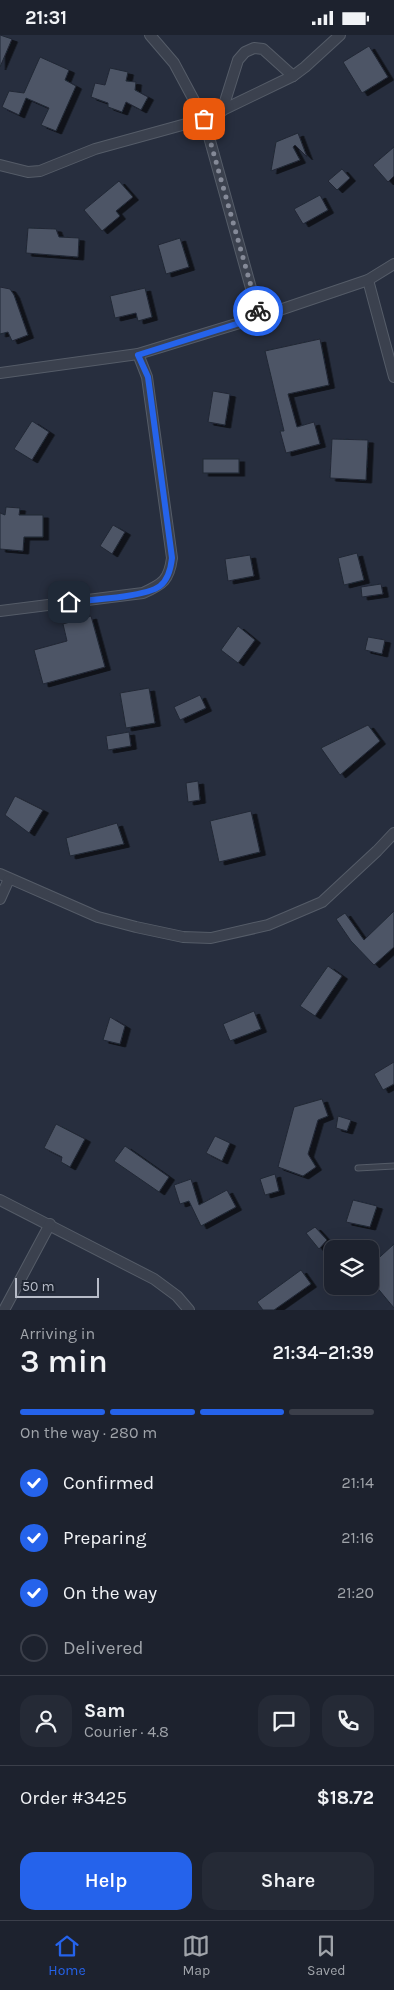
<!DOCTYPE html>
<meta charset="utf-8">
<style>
:root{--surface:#1d222e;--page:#252a36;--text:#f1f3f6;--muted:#a0a4aa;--line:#3b3f4a;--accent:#2563eb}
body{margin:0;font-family:Karla,sans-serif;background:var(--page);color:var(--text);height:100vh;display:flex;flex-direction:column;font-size:19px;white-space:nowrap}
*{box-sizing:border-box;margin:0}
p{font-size:16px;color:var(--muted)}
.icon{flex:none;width:28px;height:28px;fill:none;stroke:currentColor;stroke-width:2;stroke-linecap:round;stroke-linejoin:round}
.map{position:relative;height:1275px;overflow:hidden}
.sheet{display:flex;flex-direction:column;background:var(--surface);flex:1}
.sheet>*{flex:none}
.fabs{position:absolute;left:324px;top:1205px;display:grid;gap:10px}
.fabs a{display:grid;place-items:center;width:55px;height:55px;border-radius:10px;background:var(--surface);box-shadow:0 5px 20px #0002,0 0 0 1px var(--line);font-size:25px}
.scale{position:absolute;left:15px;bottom:12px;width:84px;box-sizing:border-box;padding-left:5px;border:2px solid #b7bcc8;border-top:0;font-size:14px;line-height:18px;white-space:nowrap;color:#b7bcc8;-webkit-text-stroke:4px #1f2633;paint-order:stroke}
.pin{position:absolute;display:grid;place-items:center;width:42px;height:42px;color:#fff;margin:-21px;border-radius:10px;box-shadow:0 2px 8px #0006}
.courier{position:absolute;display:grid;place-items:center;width:50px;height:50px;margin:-25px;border:4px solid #2563eb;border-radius:50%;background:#fff;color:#222;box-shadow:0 1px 6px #0007}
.summary em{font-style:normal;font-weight:600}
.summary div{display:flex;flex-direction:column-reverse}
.summary{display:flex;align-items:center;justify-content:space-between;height:85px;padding:0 20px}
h1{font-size:32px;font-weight:600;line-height:38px}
.bar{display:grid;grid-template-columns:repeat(4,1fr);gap:8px 5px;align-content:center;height:60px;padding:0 20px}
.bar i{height:6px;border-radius:4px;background:var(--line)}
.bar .selected{background:var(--accent)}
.bar p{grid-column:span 4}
.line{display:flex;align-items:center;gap:12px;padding:0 20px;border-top:1px solid var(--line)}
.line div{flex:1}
.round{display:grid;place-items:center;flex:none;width:52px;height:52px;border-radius:15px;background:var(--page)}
ol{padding:0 20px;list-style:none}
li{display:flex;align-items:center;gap:15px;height:55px}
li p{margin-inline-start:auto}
li .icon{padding:5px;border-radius:50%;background:var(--accent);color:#fff;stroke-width:4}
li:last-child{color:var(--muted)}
li i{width:28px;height:28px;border:2px solid var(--line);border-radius:50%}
.button{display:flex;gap:10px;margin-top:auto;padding:10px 20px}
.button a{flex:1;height:58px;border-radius:15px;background:var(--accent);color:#fff;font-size:20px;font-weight:600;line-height:58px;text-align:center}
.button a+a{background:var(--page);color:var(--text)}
.status{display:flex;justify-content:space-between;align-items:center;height:35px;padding:0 25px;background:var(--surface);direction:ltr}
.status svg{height:14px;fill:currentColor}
.tab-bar{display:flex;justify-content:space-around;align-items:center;height:70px;border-top:1px solid var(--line);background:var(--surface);font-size:14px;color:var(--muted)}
.tab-bar a{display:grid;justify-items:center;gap:2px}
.tab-bar .selected{color:var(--accent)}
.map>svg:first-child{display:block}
.building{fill:#4d5566;stroke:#212835;filter:url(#shadow)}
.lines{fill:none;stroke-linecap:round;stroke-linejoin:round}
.service-casing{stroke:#555c68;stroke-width:7}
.minor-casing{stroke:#555c68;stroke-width:12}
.service{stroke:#3b414e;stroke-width:5}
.minor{stroke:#3b414e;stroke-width:10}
.done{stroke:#858a98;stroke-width:5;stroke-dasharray:0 9}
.route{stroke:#2563eb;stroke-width:6}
</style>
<div class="status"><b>21:31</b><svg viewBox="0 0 49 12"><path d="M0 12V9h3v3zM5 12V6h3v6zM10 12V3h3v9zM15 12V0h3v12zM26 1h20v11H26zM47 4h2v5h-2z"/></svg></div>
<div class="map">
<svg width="394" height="1275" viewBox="0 0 394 1275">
<defs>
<filter id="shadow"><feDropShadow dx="5.5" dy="3" stdDeviation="0" flood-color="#0009"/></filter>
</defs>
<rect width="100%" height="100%" fill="#272e3e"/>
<g class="building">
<polygon points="0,0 12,4 0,32"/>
<polygon points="369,11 388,42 362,58 343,27"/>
<polygon points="40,22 69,35 65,45 76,51 56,96 41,90 49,73 26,63 19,80 2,72 9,56 24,58"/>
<polygon points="110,33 128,37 126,46 136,47 135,55 148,62 141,75 126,67 122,77 108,72 108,68 91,62 95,48 105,50"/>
<polygon points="298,98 307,122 295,110 293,112 300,125 271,136 276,107"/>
<polygon points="394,112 394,141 388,147 373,130"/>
<polygon points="342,134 350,143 337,155 328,146"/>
<polygon points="119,146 133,162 116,176 120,181 102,196 84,175"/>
<polygon points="320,160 328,175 303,189 294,174"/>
<polygon points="28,193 56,194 59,202 79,203 78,222 26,218"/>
<polygon points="180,203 189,232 166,239 158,210"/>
<polygon points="0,252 10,254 14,260 28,300 12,306 8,297 0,299"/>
<polygon points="145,253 152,282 138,286 136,278 115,283 110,261"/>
<polygon points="320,304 329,350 288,359 297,392 314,387 320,409 286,418 280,396 284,396 265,316"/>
<polygon points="213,356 230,359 225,390 208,387"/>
<polygon points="32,386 49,397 32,425 14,414"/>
<polygon points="332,404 368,405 366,445 330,443"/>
<rect x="203" y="424" width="36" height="14"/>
<polygon points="6,472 20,473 19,480 43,480 43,502 24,502 23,516 0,514 0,478 5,480"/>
<polygon points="113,490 125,497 112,519 100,511"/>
<polygon points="357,518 364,545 344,550 338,523"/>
<polygon points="250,520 254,541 228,546 225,524"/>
<polygon points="381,549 383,559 362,562 361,552"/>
<polygon points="91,581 105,632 43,649 34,615 67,606 63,589"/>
<polygon points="238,591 255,605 238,628 221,615"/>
<polygon points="368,602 385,605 382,619 365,615"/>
<polygon points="149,653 155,688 126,693 120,658"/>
<polygon points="200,660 206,673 180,685 174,672"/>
<polygon points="368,690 380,706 340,740 321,713"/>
<polygon points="129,697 131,711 108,715 106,701"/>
<polygon points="198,746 200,765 188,767 186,748"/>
<polygon points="15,761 43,775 29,798 5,780"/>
<polygon points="251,776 260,817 219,827 210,786"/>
<polygon points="117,788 124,809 70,821 66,803"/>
<polygon points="394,876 394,912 374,930 351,906 336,884 345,878 364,905"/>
<polygon points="328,931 342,941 315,981 300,971"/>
<polygon points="254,976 261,994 230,1006 223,989"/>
<polygon points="110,982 125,991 120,1009 103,1005"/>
<polygon points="394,1027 394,1049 383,1055 374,1039"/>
<polygon points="322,1064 328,1081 318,1085 308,1119 316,1132 303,1141 278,1132 294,1072"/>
<polygon points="338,1081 351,1085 347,1096 336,1093"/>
<polygon points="56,1089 85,1104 70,1132 61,1127 62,1122 44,1113"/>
<polygon points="215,1101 230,1108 222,1126 206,1118"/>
<polygon points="125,1111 169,1142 159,1157 114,1126"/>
<polygon points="275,1139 279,1156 265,1160 260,1144"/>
<polygon points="191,1144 199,1170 227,1155 236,1172 201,1191 189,1166 180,1169 174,1150"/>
<polygon points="353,1165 377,1171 370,1192 346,1187"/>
<polygon points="315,1192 327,1205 319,1214 306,1198"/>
<polygon points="394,1209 394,1273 370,1244 370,1231"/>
<polygon points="301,1235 311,1249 274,1275 263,1275 257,1267"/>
</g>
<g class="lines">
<defs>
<polyline id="service" points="358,1133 394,1131"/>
<g id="minor">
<polyline points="150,0 174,28 204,84 259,282"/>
<polyline points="222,76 238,25 245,17 254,13 263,14 293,41"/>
<polyline points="0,130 28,137 40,136 95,114 204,84 293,41 305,32 340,0"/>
<polyline points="368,245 394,342"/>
<polyline points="0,338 138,319 259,282 368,245 394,229"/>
<path d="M 0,576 L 143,558 C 163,549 169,545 172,523 L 147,342 L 138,319"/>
<polyline points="0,839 98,882 136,892 183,902 211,903 268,890 322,867 377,816 394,798"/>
<polyline points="0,864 9,844"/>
<polyline points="0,1165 154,1244 177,1261 189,1275"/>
<polyline points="4,1275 50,1189"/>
</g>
</defs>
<use href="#service" class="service-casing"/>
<use href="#minor" class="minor-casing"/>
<use href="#service" class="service"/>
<use href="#minor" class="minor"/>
</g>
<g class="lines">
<polyline class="done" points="204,84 258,276"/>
<path class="route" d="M 69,567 C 89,565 146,562 160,551 C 169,544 171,532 172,523 L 148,342 L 138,320 L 259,282 L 258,276"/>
</g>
</svg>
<div class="fabs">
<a><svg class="icon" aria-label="layers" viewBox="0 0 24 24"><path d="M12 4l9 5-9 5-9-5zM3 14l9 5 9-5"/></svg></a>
</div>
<div class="scale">50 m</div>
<div class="pin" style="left:204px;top:84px;background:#ea580c"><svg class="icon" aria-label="bag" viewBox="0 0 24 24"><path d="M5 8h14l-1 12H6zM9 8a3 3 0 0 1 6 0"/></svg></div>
<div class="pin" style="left:69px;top:567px;background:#1f2937"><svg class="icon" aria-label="home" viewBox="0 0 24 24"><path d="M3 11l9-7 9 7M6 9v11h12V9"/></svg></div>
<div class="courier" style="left:258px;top:276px"><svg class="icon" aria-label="bike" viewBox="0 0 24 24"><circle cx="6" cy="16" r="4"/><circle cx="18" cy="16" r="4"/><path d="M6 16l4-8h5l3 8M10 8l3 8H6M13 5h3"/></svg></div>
</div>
<section class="sheet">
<div class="summary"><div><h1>3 min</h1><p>Arriving in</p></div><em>21:34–21:39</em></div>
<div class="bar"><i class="selected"></i><i class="selected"></i><i class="selected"></i><i></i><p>On the way · 280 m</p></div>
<ol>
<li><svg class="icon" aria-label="check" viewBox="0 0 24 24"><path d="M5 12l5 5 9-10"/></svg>Confirmed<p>21:14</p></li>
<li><svg class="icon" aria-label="check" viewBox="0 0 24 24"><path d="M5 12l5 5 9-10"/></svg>Preparing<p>21:16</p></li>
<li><svg class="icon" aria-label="check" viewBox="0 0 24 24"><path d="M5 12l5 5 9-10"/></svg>On the way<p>21:20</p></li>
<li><i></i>Delivered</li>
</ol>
<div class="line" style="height:90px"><a class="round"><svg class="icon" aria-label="person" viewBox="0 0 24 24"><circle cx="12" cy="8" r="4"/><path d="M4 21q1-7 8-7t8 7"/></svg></a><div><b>Sam</b><p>Courier · 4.8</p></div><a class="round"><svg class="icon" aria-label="chat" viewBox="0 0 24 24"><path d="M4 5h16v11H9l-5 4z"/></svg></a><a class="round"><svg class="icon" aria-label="phone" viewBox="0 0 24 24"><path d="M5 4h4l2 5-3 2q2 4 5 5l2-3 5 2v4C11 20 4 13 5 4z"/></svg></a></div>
<div class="line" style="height:65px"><div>Order #3425</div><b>$18.72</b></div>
<div class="button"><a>Help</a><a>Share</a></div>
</section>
<nav class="tab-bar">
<a class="selected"><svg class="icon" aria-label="home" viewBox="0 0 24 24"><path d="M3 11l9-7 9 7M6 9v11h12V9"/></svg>Home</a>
<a><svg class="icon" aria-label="map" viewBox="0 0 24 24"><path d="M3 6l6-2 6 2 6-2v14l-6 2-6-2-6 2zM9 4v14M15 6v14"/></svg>Map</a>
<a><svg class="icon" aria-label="saved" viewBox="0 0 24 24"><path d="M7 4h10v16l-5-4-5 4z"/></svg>Saved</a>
</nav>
